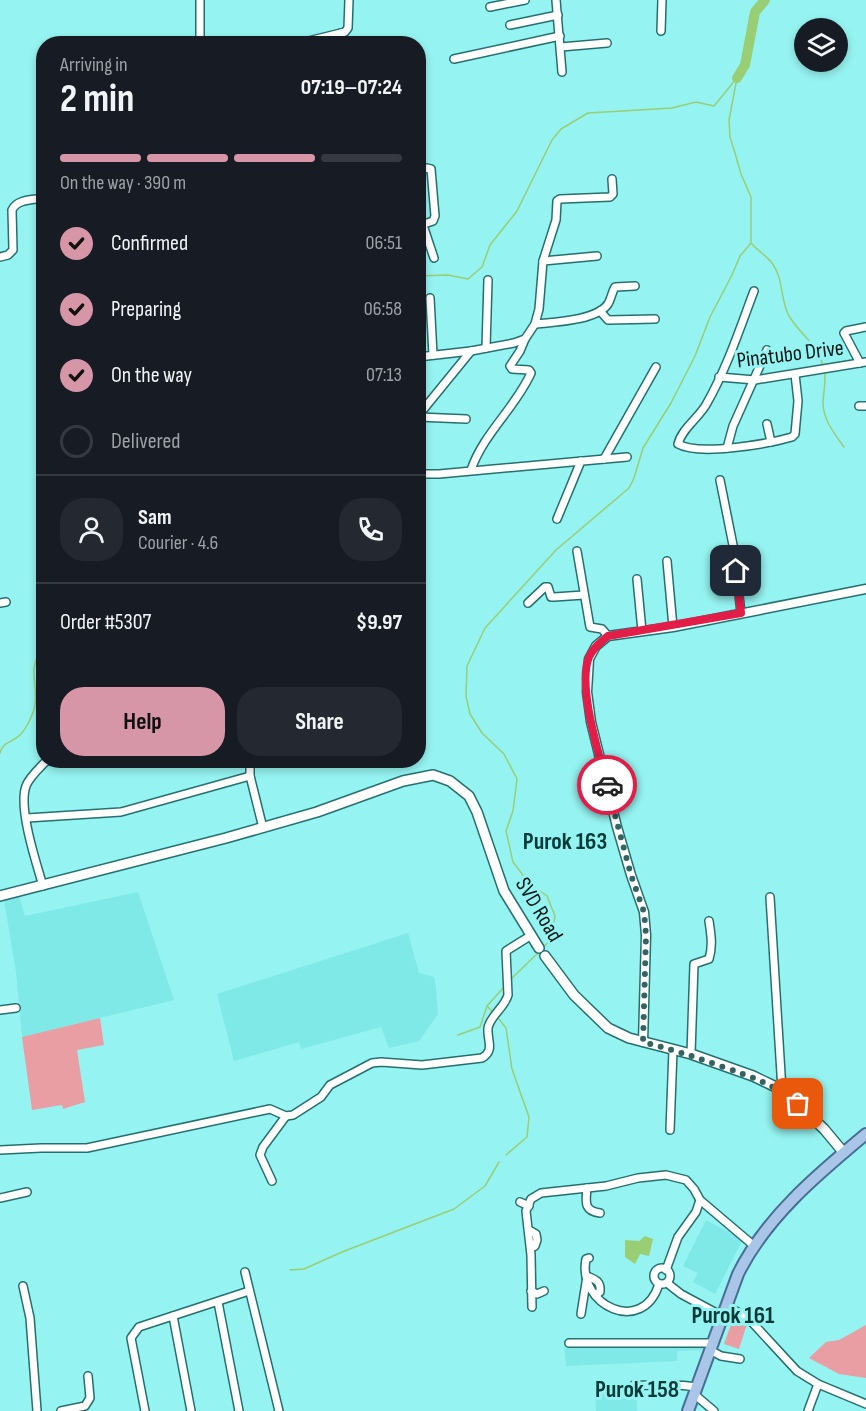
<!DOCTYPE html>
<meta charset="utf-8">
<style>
:root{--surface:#171b24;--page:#242831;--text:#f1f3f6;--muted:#9ea1a6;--line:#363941;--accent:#d696a7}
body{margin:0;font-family:"Sofia Sans Condensed",sans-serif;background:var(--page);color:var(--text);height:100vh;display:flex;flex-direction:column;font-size:22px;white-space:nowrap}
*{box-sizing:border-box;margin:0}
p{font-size:20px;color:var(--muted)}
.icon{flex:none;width:33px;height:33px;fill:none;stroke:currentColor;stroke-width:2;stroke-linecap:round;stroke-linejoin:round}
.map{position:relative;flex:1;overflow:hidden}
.side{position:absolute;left:36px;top:36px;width:390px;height:732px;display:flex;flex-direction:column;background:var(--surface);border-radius:24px;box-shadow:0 3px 9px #0003}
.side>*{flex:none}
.controls{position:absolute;left:794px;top:18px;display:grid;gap:12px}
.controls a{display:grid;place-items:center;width:54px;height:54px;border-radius:50%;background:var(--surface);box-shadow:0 3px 9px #0003;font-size:30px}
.pin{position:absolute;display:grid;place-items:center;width:51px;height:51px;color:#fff;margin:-26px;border-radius:12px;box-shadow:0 3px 9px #0006}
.courier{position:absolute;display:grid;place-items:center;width:60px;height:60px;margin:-30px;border:4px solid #e11d48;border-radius:50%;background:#fff;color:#222;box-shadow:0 2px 8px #0007}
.overview em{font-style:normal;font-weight:700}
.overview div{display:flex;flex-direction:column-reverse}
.overview{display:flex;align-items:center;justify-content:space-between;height:102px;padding:0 24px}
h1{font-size:39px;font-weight:700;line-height:45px}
.bar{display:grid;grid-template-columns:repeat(4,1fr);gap:9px 6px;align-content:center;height:72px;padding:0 24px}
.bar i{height:8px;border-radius:4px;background:var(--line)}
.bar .active{background:var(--accent)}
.bar p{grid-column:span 4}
.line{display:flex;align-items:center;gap:15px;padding:0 24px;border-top:2px solid var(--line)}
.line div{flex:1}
.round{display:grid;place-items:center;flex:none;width:63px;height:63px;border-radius:24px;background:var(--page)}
ol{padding:0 24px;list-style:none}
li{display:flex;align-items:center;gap:18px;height:66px}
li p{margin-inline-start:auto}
li .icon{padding:6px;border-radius:50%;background:var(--accent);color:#111;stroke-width:4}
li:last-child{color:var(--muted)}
li i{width:33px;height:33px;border:3px solid var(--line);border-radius:50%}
.primary-button{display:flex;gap:12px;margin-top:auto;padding:12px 24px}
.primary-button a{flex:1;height:69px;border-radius:24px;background:var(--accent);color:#111;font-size:24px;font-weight:700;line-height:69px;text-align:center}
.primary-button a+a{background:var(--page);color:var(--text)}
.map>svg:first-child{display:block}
.built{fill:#7ee9e6}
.green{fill:#e99ea4}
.water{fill:#99ce74}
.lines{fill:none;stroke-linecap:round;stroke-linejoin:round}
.stream{stroke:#99ce74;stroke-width:1.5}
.river{stroke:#99ce74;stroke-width:10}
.minor-casing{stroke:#25706f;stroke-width:10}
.tertiary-casing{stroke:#25706f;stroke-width:11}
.secondary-casing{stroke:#25706f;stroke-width:12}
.primary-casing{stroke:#486e93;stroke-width:14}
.minor{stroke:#fff;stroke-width:7}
.tertiary{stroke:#fff;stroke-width:8}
.secondary{stroke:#fff;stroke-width:9}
.primary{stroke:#a9c5e7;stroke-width:10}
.done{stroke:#346362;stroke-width:6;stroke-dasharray:0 10.8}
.route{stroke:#e11d48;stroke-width:8}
.labels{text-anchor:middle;stroke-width:6;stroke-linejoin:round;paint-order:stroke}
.street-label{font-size:22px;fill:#001515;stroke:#95f4f1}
.neighbourhood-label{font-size:24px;font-weight:bold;fill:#003a39;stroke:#95f4f1}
</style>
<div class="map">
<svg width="866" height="1411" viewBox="0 0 866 1411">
<rect width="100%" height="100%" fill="#95f4f1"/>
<g class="built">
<polygon points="138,892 174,1000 22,1037 16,972 4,900 19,896 25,916"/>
<polygon points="408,933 419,973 434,977 436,989 438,1014 419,1041 389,1048 381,1027 301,1049 299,1042 234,1061 217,994"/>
<polygon points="706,1220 743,1239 715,1294 693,1282 698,1273 683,1266"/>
<polygon points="710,1340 706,1350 677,1351 677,1361 566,1366 564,1344"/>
<polygon points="636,1386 637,1411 596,1411 595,1387"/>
</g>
<g class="green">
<polygon points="100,1018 104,1045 77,1050 85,1102 63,1109 62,1105 32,1110 22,1037"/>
<polygon points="733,1319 747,1324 739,1349 724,1344"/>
<polygon points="866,1325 866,1378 839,1374 809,1358 826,1342 839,1340"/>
</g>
<polygon class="water" points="645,1236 653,1239 649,1256 640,1254 635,1264 625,1257 625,1240 639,1241"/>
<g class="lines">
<g class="stream">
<path d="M 752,244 C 758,251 767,256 772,263 C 784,279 780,300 789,316 C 800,334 818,345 823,366"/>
<polyline points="418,276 448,275 468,279 482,267 490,245 517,211 552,140 561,129 588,113 672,108 696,102 714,106 736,79"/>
<path d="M 824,370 C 827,382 823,391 823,404 C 824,421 834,433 844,447"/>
<path d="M 0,753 C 3,741 12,743 20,735 C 26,729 31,718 34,710 C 41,686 24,670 44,647"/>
<polyline points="543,947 551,940 555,916 547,896 529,883 513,862 506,831 513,811 517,779 504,754 482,733 470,714 466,696 467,666 485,628 556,550 629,488 634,478 643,448 671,403 695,356 710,317 732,275 740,256 751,243 751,197 741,174 735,153 730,137 729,120 737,78"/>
<polyline points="511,979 538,953"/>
<polyline points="487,1006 493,1012"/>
<polyline points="499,1019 506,1028 512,1069 529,1117 527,1137 506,1155"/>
<polyline points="458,1035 480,1027 487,1006 504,987"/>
<polyline points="290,1270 304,1269 342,1252 454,1209 485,1186 499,1162"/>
</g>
<polyline class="river" points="737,78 745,65 755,12 765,0"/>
<defs>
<g id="minor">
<polyline points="200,0 200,44"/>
<polyline points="556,0 562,72"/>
<polyline points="490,7 525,0"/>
<polyline points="510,25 558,15"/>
<polyline points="661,31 662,0"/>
<polyline points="341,33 342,44"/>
<polyline points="296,44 345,32 348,28 349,0"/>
<polyline points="561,47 607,43"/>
<polyline points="454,59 560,36"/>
<polyline points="418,172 427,168 431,169 435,216 433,221 418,226"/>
<polyline points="423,225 434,258"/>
<path d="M 0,257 L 8,255 L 13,250 L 12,210 C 17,199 32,200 44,198"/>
<polyline points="543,261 597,256"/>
<path d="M 754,291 C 740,328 727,368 707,403 C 700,417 682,428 678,444 C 699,456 768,444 792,437 L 795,434 L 798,401 L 795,374"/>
<polyline points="430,298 433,355"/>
<polyline points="600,311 608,320 655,319"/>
<path d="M 535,324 C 553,322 596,321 608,304 C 611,299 612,292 615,287 L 635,286"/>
<polyline points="486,348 488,280"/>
<polyline points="418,357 471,351 514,343 525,339 535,324 539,309 543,261 556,220 557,201 560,199 610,197 613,194 612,179"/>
<polyline points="860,363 844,333 846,331 866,327"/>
<polyline points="719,377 755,380 866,362"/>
<polyline points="859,406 866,406"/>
<polyline points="418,416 471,351"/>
<polyline points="418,417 466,419"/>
<polyline points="767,424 771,442"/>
<polyline points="727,448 733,426 767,350"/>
<polyline points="604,459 656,367"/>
<path d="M 471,470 C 483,434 516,407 531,373 L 529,370 L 512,369 L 510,366 L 520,351 L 525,339"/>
<polyline points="418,474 439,474 627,457"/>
<polyline points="720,480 734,550 741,613"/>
<polyline points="557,519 581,461"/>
<polyline points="577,551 590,627 602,629 608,636"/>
<polyline points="667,561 673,627"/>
<polyline points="637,579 642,631"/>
<polyline points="0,603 6,602"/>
<polyline points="528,603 545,587 548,587 551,597 554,597 584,595"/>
<polyline points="250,760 250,776 263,828"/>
<polyline points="46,761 97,762 110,760"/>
<polyline points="27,818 121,812 250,776"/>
<path d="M 43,886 C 36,862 18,808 26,786 C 30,776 40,768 47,760"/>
<polyline points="770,897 782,1090"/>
<polyline points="0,1010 16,1008"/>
<path d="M 691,1054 L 694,964 L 709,959 C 713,946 711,934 709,921"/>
<polyline points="670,1130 673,1050"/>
<path d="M 0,1150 L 41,1148 L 87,1148 L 270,1109 L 286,1116 L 293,1115 L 321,1097 L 330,1085 L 372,1063 L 381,1062 L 422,1065 L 482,1058 C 495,1050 487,1041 488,1028 C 490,1016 505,1007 508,995 L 506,951 L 530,936"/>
<polyline points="272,1181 260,1155 263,1147 286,1116"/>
<path d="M 587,1188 C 586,1201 583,1211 600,1213"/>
<polyline points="0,1198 27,1192"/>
<polyline points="520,1202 529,1206"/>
<polyline points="529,1230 536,1234 537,1240 535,1246 531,1248"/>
<path d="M 589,1258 L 586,1259 C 577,1306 643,1336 659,1284"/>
<circle cx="662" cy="1276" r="8"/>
<polyline points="666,1270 678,1237 696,1212 700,1200"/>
<polyline points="245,1272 279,1411"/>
<polyline points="667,1283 681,1294 722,1316"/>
<polyline points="23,1286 30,1318 37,1411"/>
<polyline points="531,1291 537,1294 544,1291"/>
<polyline points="218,1302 239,1411"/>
<polyline points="726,1305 749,1319 797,1371 818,1384 866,1404"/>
<polyline points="532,1307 531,1255 526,1211 531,1199 541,1193 606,1186 638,1178 666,1175 686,1180 694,1189 700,1200 753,1245"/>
<path d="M 581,1314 L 587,1276 C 596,1280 601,1281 600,1292 L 595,1295"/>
<polyline points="173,1316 191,1411"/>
<polyline points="569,1343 711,1343 713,1341"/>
<polyline points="710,1350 721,1356 740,1359"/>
<path d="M 634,1385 C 655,1386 676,1383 696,1387"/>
<polyline points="694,1394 714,1411"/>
<polyline points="61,1411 85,1406 90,1398 88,1376"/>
<polyline points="145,1411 131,1338 139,1327 249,1291"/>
<polyline points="808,1411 818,1384"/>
</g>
<polyline id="tertiary" points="643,1042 646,935 644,912 631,875 617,827 591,722 587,692 589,659 596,646 608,636 673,627 866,589"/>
<g id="secondary">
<polyline points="0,896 226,838 317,812 403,781 433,775 450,781 469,796 477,812 504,891 539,948"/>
<polyline points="545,956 574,995 608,1028 629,1038 691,1054 753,1076 782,1090 824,1129 844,1153"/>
</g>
<path id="primary" d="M 688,1411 L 738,1274 C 766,1217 818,1174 866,1134"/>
</defs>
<use href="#minor" class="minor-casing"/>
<use href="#tertiary" class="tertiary-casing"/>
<use href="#secondary" class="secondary-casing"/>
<use href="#primary" class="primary-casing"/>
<use href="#minor" class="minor"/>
<use href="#tertiary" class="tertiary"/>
<use href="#secondary" class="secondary"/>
<use href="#primary" class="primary"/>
</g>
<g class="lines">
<path class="done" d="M 607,785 L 631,875 L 644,912 L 646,935 L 643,1042 C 670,1049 696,1057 723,1067 C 752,1077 774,1084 798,1104"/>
<path class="route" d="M 607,785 C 599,754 577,686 589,657 C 593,648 600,643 608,636 L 741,613 L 736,571"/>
</g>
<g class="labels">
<g class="street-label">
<text transform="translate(790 353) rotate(-7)" y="8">Pinatubo Drive</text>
<text transform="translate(540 909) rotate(59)" y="8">SVD Road</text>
</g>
<g class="neighbourhood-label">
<text x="565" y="849">Purok 163</text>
<text x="733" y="1323">Purok 161</text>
<text x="637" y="1397">Purok 158</text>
</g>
</g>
</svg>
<div class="controls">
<a><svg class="icon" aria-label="layers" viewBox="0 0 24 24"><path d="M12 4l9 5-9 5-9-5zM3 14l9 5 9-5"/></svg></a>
</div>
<div class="pin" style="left:798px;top:1104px;background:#ea580c"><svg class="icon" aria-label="bag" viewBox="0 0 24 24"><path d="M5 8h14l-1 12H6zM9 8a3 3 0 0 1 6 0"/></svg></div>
<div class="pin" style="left:736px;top:571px;background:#1f2937"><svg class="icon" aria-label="home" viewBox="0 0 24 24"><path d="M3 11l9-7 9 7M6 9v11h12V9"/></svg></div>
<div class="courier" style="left:607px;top:785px"><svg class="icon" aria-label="car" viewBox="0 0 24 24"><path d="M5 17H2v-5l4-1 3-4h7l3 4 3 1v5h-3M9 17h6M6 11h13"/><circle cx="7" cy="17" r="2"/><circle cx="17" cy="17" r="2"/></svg></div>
<section class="side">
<div class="overview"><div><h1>2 min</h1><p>Arriving in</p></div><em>07:19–07:24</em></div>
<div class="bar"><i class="active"></i><i class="active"></i><i class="active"></i><i></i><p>On the way · 390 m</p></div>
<ol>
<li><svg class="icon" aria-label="check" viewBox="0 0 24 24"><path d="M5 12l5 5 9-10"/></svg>Confirmed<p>06:51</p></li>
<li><svg class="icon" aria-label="check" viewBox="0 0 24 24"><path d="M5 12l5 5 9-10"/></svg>Preparing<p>06:58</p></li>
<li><svg class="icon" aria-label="check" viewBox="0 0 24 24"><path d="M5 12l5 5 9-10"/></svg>On the way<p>07:13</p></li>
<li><i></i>Delivered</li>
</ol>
<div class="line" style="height:108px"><a class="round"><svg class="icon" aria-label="person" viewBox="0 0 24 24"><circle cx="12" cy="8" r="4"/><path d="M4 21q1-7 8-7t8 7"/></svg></a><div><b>Sam</b><p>Courier · 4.6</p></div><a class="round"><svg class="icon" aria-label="phone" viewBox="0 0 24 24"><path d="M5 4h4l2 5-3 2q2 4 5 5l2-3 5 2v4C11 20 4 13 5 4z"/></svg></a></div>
<div class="line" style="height:78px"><div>Order #5307</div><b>$9.97</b></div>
<div class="primary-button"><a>Help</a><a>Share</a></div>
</section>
</div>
